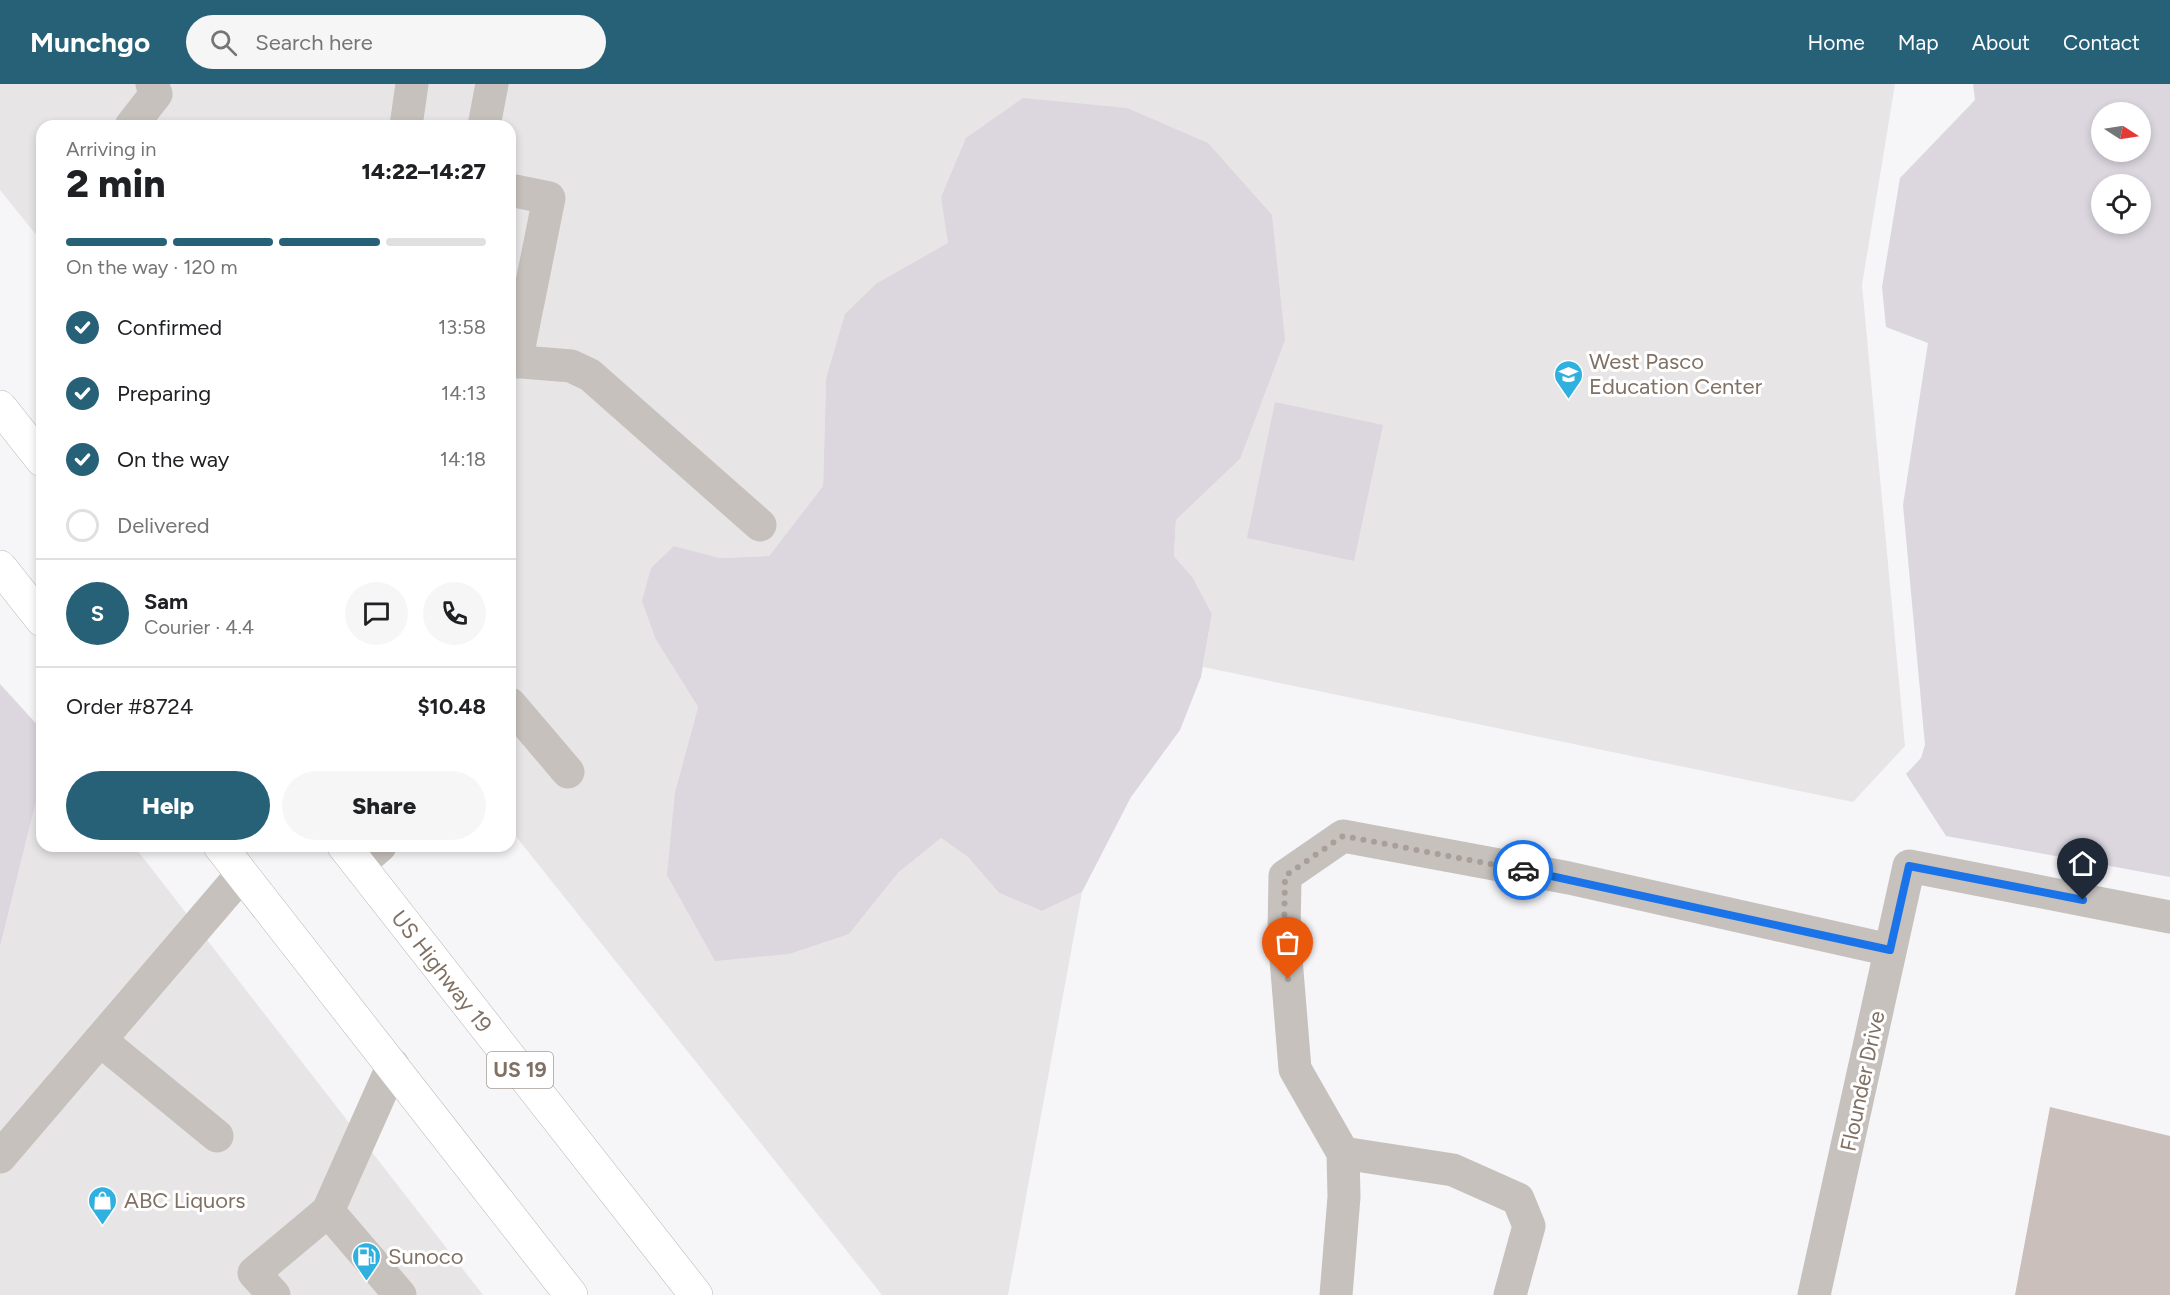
<!DOCTYPE html>
<meta charset="utf-8">
<style>
:root{--surface:#fff;--page:#f6f6f6;--text:#202124;--muted:#757577;--line:#e0e0e0;--accent:#276178}
body{margin:0;font-family:Figtree,sans-serif;background:var(--page);color:var(--text);height:100vh;display:flex;flex-direction:column;font-size:22px;white-space:nowrap}
*{box-sizing:border-box;margin:0}
p{font-size:20px;color:var(--muted)}
.icon{flex:none;width:33px;height:33px;fill:none;stroke:currentColor;stroke-width:2;stroke-linecap:round;stroke-linejoin:round}
.map{position:relative;flex:1;overflow:hidden}
.panel{position:absolute;left:36px;top:36px;width:480px;height:732px;display:flex;flex-direction:column;background:var(--surface);border-radius:18px;box-shadow:0 3px 9px #0003}
.panel>*{flex:none}
.needle{width:39px;rotate:102deg}
.tools{position:absolute;left:2091px;top:18px;display:grid;gap:12px}
.tools a{display:grid;place-items:center;width:60px;height:60px;border-radius:50%;background:var(--surface);box-shadow:0 3px 9px #0003;font-size:30px}
.pin{position:absolute;display:grid;place-items:center;width:51px;height:51px;color:#fff;margin:-62px -26px;border-radius:50% 50% 50% 0;rotate:-45deg;box-shadow:0 0 6px #0007}
.pin .icon{rotate:45deg}
.courier{position:absolute;display:grid;place-items:center;width:60px;height:60px;margin:-30px;border:4px solid #1a73e8;border-radius:50%;background:#fff;color:#222;box-shadow:0 2px 8px #0007}
.head em{font-style:normal;font-weight:800}
.head div{display:flex;flex-direction:column-reverse}
.head{display:flex;align-items:center;justify-content:space-between;height:102px;padding:0 30px}
h1{font-size:39px;font-weight:800;line-height:45px}
.bar{display:grid;grid-template-columns:repeat(4,1fr);gap:9px 6px;align-content:center;height:72px;padding:0 30px}
.bar i{height:8px;border-radius:4px;background:var(--line)}
.bar .on{background:var(--accent)}
.bar p{grid-column:span 4}
.line{display:flex;align-items:center;gap:15px;padding:0 30px;border-top:2px solid var(--line)}
.line div{flex:1}
.round{display:grid;place-items:center;flex:none;width:63px;height:63px;border-radius:32px;background:var(--page)}
ol{padding:0 30px;list-style:none}
li{display:flex;align-items:center;gap:18px;height:66px}
li p{margin-inline-start:auto}
li .icon{padding:6px;border-radius:50%;background:var(--accent);color:#fff;stroke-width:4}
li:last-child{color:var(--muted)}
li i{width:33px;height:33px;border:3px solid var(--line);border-radius:50%}
.cta{display:flex;gap:12px;margin-top:auto;padding:12px 30px}
.cta a{flex:1;height:69px;border-radius:36px;background:var(--accent);color:#fff;font-size:24px;font-weight:800;line-height:69px;text-align:center}
.cta a+a{background:var(--page);color:var(--text)}
header{display:flex;align-items:center;gap:36px;box-sizing:border-box;height:84px;padding:0 30px;background:var(--accent);color:#fff}
header strong{font-size:28px}
nav{display:flex;gap:33px;margin-inline-start:auto;font-size:21px}
.search{width:420px;height:54px;background:var(--page);display:flex;align-items:center;gap:15px;box-sizing:border-box;padding:0 21px;border-radius:33px;color:var(--muted);font-size:22px}
.map>svg:first-child{display:block}
.built{fill:#e7e5e6}
.green{fill:#dcd7df;fill-rule:evenodd}
.water{fill:#cabfba}
.lines{fill:none;stroke-linecap:round;stroke-linejoin:round}
.highway-casing{stroke:#b9b5b1;stroke-width:34}
.minor{stroke:#c6c1bd;stroke-width:33}
.highway{stroke:#fff;stroke-width:33}
.done{stroke:#a99f98;stroke-width:6;stroke-dasharray:0 10.8}
.route{stroke:#1a73e8;stroke-width:8}
.labels{text-anchor:middle;stroke-width:6;stroke-linejoin:round;paint-order:stroke}
.shield{fill:#fff;stroke:#a69c92;stroke-width:1.5}
.shield-label{font-size:21px;font-weight:bold;fill:#807164}
.poi-label{font-size:22px;fill:#807164;stroke:#fff;text-anchor:start}
.street-label{font-size:22px;fill:#807164;stroke:#fff}
</style>
<header>
<strong>Munchgo</strong>
<div class="search"><svg class="icon" aria-label="search" viewBox="0 0 24 24"><circle cx="10" cy="10" r="6"/><path d="M15 15l6 6"/></svg>Search here</div>
<nav><a>Home</a><a>Map</a><a>About</a><a>Contact</a></nav>
</header>
<div class="map">
<svg width="2170" height="1211" viewBox="0 0 2170 1211">
<rect width="100%" height="100%" fill="#f6f5f8"/>
<g class="built">
<polygon points="0,0 1895,0 1862,201 1905,662 1853,718 1203,583 1212,530 1193,494 1174,472 1176,436 1240,375 954,84 941,113 949,159 877,199 826,295 823,402 769,472 720,474 674,462 656,556 698,623 675,708 849,850 898,789 941,754 968,773 999,809 1042,827 1082,808 1008,1211 882,1211 510,745 510,42 42,42 42,158 0,106"/>
<polygon points="42,693 42,762 134,762 483,1211 0,1211 0,863"/>
</g>
<g class="green">
<path d="M 1973,0 L 2170,0 L 2170,793 L 1946,752 L 1906,690 L 1921,674 L 1925,661 L 1903,421 L 1928,259 L 1886,243 L 1882,203 L 1900,94 L 1975,16 ZM 2102,28 L 2140,28 L 2140,68 L 2102,68 ZM 2102,100 L 2140,100 L 2140,140 L 2102,140 Z"/>
<polygon points="1023,14 1127,24 1208,59 1272,131 1285,256 1240,375 1176,436 1174,472 1193,494 1212,530 1201,593 1180,646 1131,713 1082,808 1042,827 999,809 968,773 941,754 898,789 849,850 789,870 715,877 667,791 675,708 698,623 656,556 642,517 651,484 674,462 720,474 769,472 823,402 826,295 845,230 877,199 948,159 941,113 966,54"/>
<polygon points="1275,318 1383,341 1354,477 1247,454"/>
<polygon points="0,600 42,646 42,693 0,863"/>
</g>
<polygon class="water" points="2050,1023 2170,1052 2170,1211 2015,1211"/>
<g class="lines">
<defs>
<g id="highway">
<polyline points="0,323 42,376"/>
<polyline points="0,483 42,536"/>
<polyline points="220,762 571,1211"/>
<polyline points="344,762 696,1211"/>
</g>
</defs>
<use href="#highway" class="highway-casing"/>
<g class="minor">
<polyline points="131,42 156,10 152,0"/>
<polyline points="406,42 412,0"/>
<polyline points="484,42 492,0"/>
<polyline points="510,106 549,114 516,278"/>
<polyline points="510,277 571,282 590,291 760,441"/>
<polyline points="510,620 568,688"/>
<polyline points="359,780 380,762"/>
<polyline points="100,956 217,1052"/>
<polyline points="393,981 328,1127 400,1211"/>
<polyline points="1343,1069 1453,1086 1518,1115 1529,1142 1510,1211"/>
<polyline points="0,1073 242,790"/>
<polyline points="274,1211 254,1189 328,1127"/>
<polyline points="1336,1211 1344,1113 1343,1069 1295,985 1284,850 1285,792 1343,752 1569,794 1890,866"/>
<polyline points="1814,1211 1909,782 2170,833"/>
</g>
<use href="#highway" class="highway"/>
</g>
<g class="lines">
<polyline class="done" points="1288,895 1284,850 1285,792 1343,752 1523,786"/>
<polyline class="route" points="1523,786 1890,866 1909,782 2083,816"/>
</g>
<defs>
<symbol id="school-pin" viewBox="-11 -11 22 30"><path d="M0 17L-7.5 6A9.5 9.5 0 1 1 7.5 6Z" fill="#2fb0de" stroke="#fff"/><path d="M0-5L7-2L0 1L-7-2ZM-4 1L0 2.5L4 1V4Q0 6-4 4Z" fill="#fff"/></symbol>
<symbol id="shop-pin" viewBox="-11 -11 22 30"><path d="M0 17L-7.5 6A9.5 9.5 0 1 1 7.5 6Z" fill="#2fb0de" stroke="#fff"/><path d="M-5-2.5h2.3a2.7 3.5 0 0 1 5.4 0H5L5.5 6h-11ZM-1.5-2.5h3a1.5 2.3 0 0 0-3 0Z" fill="#fff"/></symbol>
<symbol id="fuel-pin" viewBox="-11 -11 22 30"><path d="M0 17L-7.5 6A9.5 9.5 0 1 1 7.5 6Z" fill="#2fb0de" stroke="#fff"/><path d="M-5.5-6h7V0h2V4h1.3V-2.5L3-4.5l.8-.8L6-3V5H2.5V1h-1V6h-7ZM-4.2-4.7v3.2H.2V-4.7Z" fill="#fff"/></symbol>
</defs>
<g fill-rule="evenodd">
<use href="#school-pin" x="1552" y="274" width="33" height="45"/>
<use href="#shop-pin" x="86" y="1100" width="33" height="45"/>
<use href="#fuel-pin" x="350" y="1156" width="33" height="45"/>
</g>
<g class="labels">
<rect class="shield" x="487" y="968" width="66" height="36" rx="4.5"/>
<g class="shield-label">
<text x="520" y="993">US 19</text>
</g>
<g class="poi-label">
<text x="1589" y="285">West Pasco<tspan x="1589" dy="25">Education Center</tspan></text>
<text x="124" y="1124">ABC Liquors</text>
<text x="388" y="1180">Sunoco</text>
</g>
<g class="street-label">
<text transform="translate(442 887) rotate(52)" y="8">US Highway 19</text>
<text transform="translate(1862 997) rotate(-78)" y="8">Flounder Drive</text>
</g>
</g>
</svg>
<div class="tools">
<a><svg class="needle" viewBox="-14 -14 28 28"><path d="M0-13l5 13h-10z" fill="#e53935"/><path d="M0 13l5-13h-10z" fill="#757577"/></svg></a>
<a><svg class="icon" aria-label="locate" viewBox="0 0 24 24"><circle cx="12" cy="12" r="6"/><path d="M12 2v4M12 18v4M2 12h4M18 12h4"/></svg></a>
</div>
<div class="pin" style="left:1288px;top:895px;background:#ea580c"><svg class="icon" aria-label="bag" viewBox="0 0 24 24"><path d="M5 8h14l-1 12H6zM9 8a3 3 0 0 1 6 0"/></svg></div>
<div class="pin" style="left:2083px;top:816px;background:#1f2937"><svg class="icon" aria-label="home" viewBox="0 0 24 24"><path d="M3 11l9-7 9 7M6 9v11h12V9"/></svg></div>
<div class="courier" style="left:1523px;top:786px"><svg class="icon" aria-label="car" viewBox="0 0 24 24"><path d="M5 17H2v-5l4-1 3-4h7l3 4 3 1v5h-3M9 17h6M6 11h13"/><circle cx="7" cy="17" r="2"/><circle cx="17" cy="17" r="2"/></svg></div>
<section class="panel">
<div class="head"><div><h1>2 min</h1><p>Arriving in</p></div><em>14:22–14:27</em></div>
<div class="bar"><i class="on"></i><i class="on"></i><i class="on"></i><i></i><p>On the way · 120 m</p></div>
<ol>
<li><svg class="icon" aria-label="check" viewBox="0 0 24 24"><path d="M5 12l5 5 9-10"/></svg>Confirmed<p>13:58</p></li>
<li><svg class="icon" aria-label="check" viewBox="0 0 24 24"><path d="M5 12l5 5 9-10"/></svg>Preparing<p>14:13</p></li>
<li><svg class="icon" aria-label="check" viewBox="0 0 24 24"><path d="M5 12l5 5 9-10"/></svg>On the way<p>14:18</p></li>
<li><i></i>Delivered</li>
</ol>
<div class="line" style="height:108px"><b class="round" style="background:var(--accent);color:#fff">S</b><div><b>Sam</b><p>Courier · 4.4</p></div><a class="round"><svg class="icon" aria-label="chat" viewBox="0 0 24 24"><path d="M4 5h16v11H9l-5 4z"/></svg></a><a class="round"><svg class="icon" aria-label="phone" viewBox="0 0 24 24"><path d="M5 4h4l2 5-3 2q2 4 5 5l2-3 5 2v4C11 20 4 13 5 4z"/></svg></a></div>
<div class="line" style="height:78px"><div>Order #8724</div><b>$10.48</b></div>
<div class="cta"><a>Help</a><a>Share</a></div>
</section>
</div>
